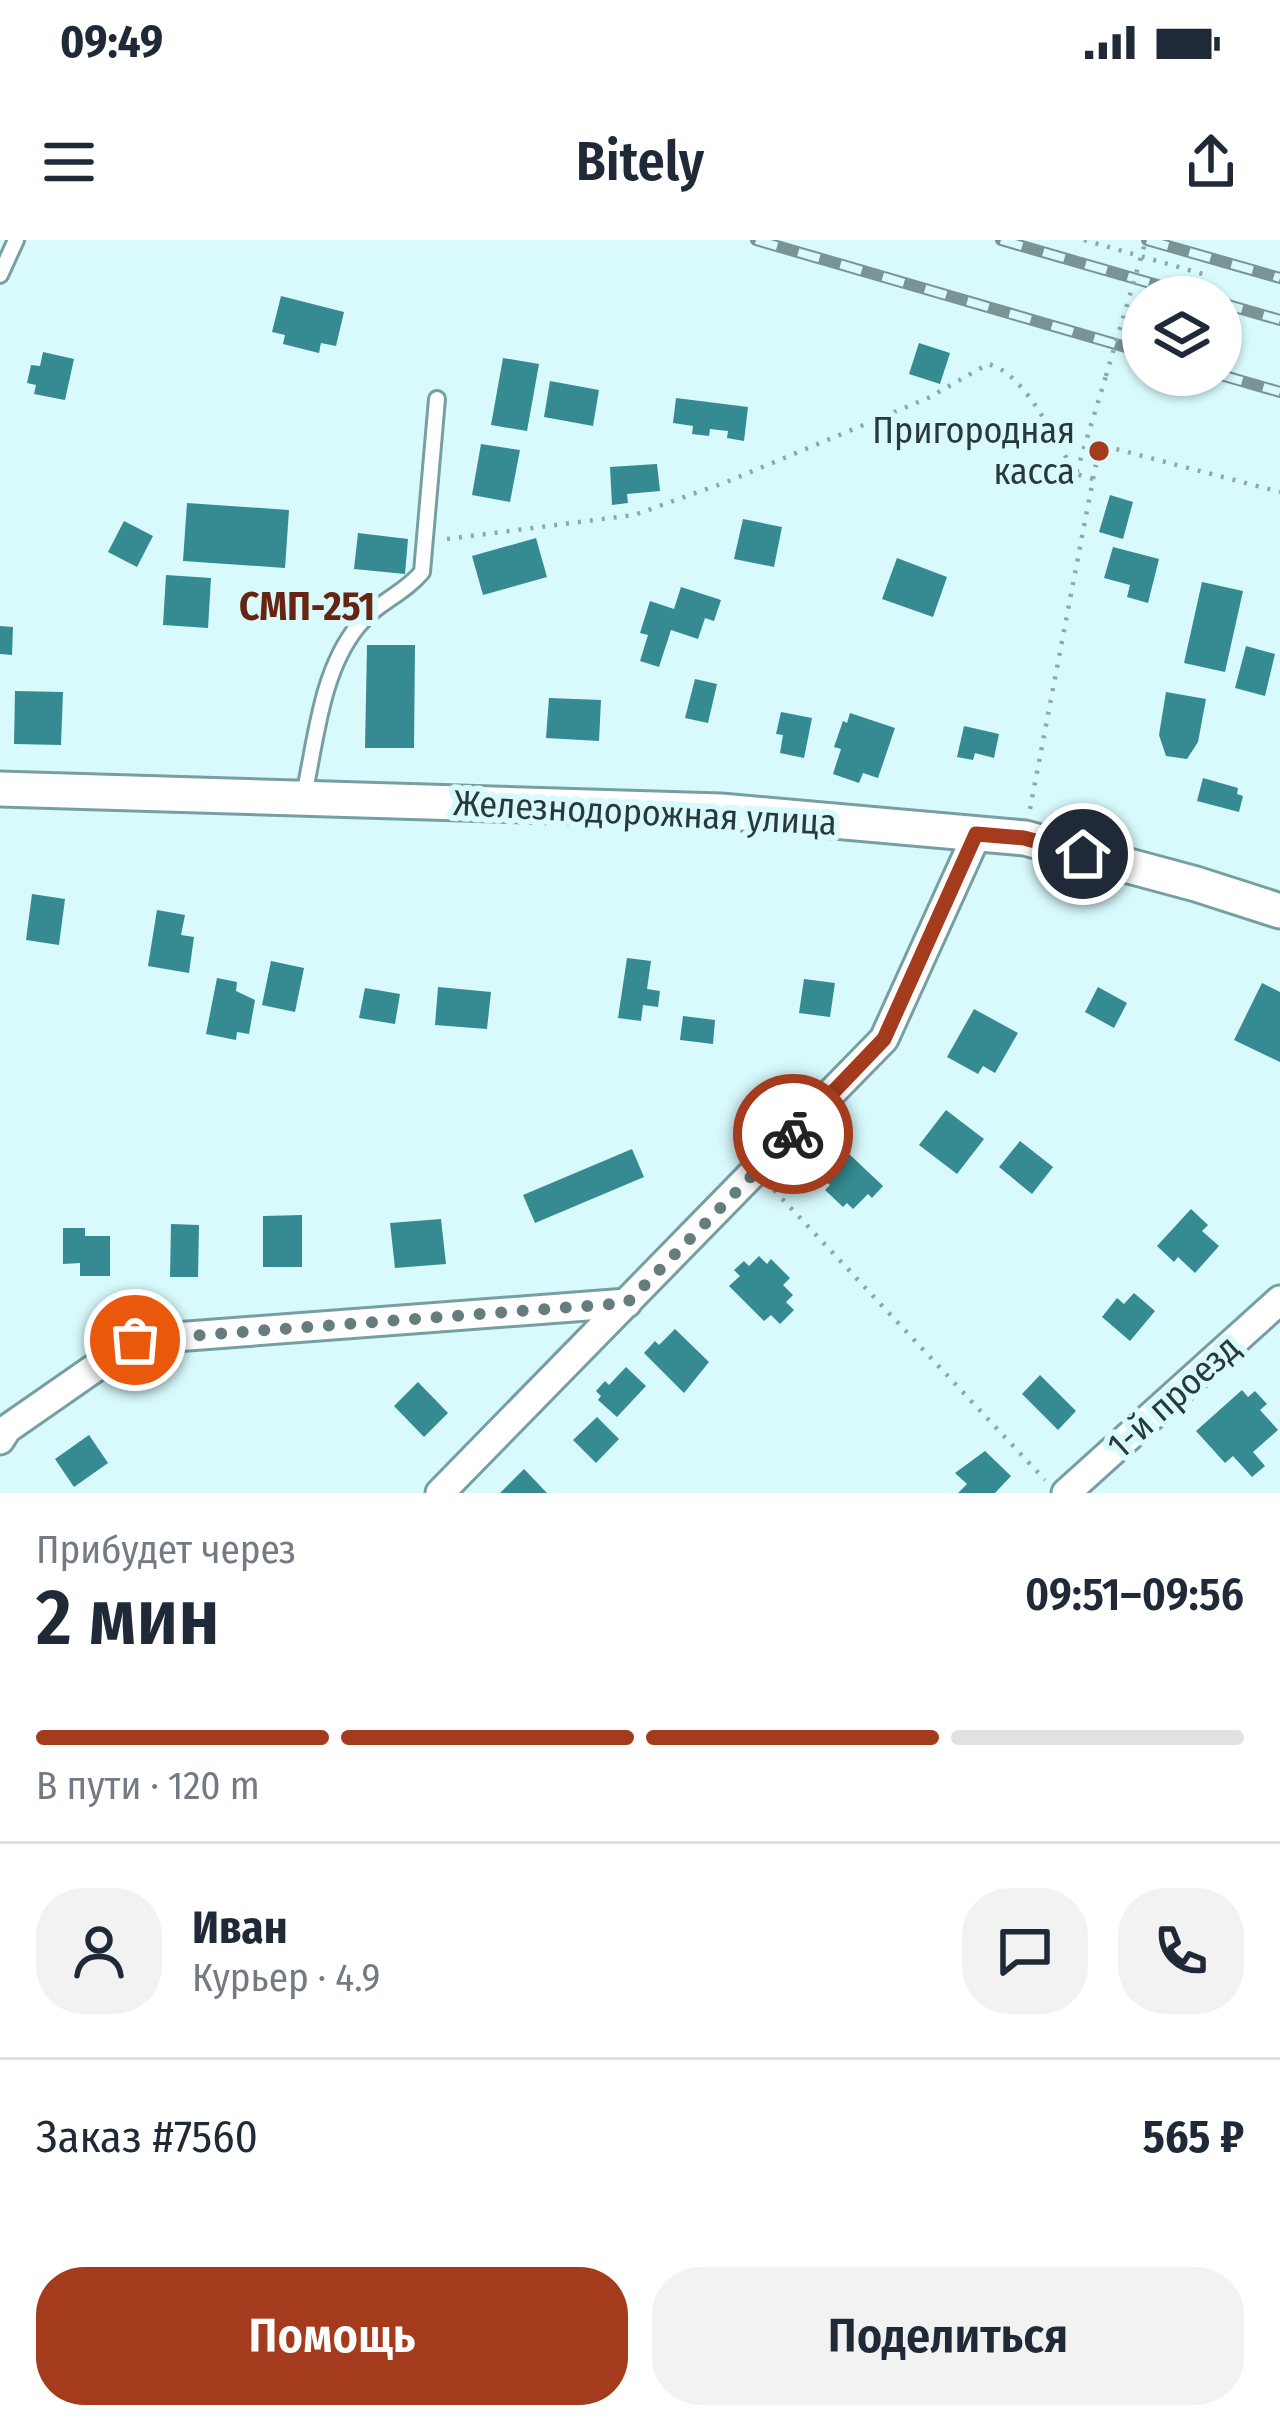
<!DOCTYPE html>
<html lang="ru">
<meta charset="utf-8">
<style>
:root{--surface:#fff;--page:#f2f2f3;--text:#1f2937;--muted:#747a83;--line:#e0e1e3;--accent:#a33b1c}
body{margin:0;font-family:"Fira Sans Condensed",sans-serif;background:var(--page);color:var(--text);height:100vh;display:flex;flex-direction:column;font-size:45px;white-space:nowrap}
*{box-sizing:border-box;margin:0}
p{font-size:39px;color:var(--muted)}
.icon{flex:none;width:66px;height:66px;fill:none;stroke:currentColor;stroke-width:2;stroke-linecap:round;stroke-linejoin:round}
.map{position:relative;height:1253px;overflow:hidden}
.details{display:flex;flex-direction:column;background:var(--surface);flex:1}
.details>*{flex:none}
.controls{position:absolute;left:1122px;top:36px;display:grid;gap:24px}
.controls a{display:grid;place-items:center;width:120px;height:120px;border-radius:50%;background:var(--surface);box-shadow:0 3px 9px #0004;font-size:60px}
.pin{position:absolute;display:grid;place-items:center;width:102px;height:102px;color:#fff;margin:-51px;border:6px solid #fff;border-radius:50%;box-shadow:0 3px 12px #0007}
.courier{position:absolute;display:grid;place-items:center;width:120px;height:120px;margin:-60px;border:9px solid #a33b1c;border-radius:50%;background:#fff;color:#222;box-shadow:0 3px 15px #0007}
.headline em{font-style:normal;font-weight:600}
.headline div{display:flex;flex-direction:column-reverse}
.headline{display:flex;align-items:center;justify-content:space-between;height:204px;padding:0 36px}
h1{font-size:78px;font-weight:600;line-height:90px}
.bar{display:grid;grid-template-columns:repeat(4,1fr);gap:18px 12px;align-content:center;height:144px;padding:0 36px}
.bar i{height:15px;border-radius:9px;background:var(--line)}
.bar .current{background:var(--accent)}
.bar p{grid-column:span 4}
.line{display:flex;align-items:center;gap:30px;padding:0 36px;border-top:3px solid var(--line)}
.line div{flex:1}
.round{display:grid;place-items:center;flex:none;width:126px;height:126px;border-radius:48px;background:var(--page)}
.cta{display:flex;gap:24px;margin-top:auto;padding:24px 36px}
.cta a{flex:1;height:138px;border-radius:48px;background:var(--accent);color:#fff;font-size:48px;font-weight:600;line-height:138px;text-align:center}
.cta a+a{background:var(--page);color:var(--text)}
.status{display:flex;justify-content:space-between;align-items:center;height:84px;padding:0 60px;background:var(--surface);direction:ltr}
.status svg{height:33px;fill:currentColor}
header{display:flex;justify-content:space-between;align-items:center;height:156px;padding:0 36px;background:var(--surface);font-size:54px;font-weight:600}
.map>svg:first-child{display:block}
.building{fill:#368a91}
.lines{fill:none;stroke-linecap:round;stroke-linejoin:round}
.service-casing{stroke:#769fa2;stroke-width:20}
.minor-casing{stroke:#769fa2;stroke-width:33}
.tertiary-casing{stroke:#769fa2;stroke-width:39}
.path{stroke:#8da7aa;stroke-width:4.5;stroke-dasharray:3 9;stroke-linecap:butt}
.service{stroke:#fff;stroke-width:14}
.minor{stroke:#fff;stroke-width:27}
.tertiary{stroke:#fff;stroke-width:33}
.rail-casing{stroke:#7a9395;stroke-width:12}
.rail{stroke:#d8fafd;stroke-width:8;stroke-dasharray:22;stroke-linecap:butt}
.path-bridge{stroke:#8da7aa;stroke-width:4.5;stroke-dasharray:3 9;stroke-linecap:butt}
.done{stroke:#667d7e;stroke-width:12;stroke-dasharray:0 21.6}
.route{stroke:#a33b1c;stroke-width:15}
.poi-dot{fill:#a33b1c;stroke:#d8fafd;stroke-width:4.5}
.labels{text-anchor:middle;stroke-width:12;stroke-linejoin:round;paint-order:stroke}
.poi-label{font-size:36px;fill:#28393a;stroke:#d8fafd;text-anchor:end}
.street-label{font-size:36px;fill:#28393a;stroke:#d8fafd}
.neighbourhood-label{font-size:39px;font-weight:bold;fill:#662411;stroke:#d8fafd}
</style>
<div class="status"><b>09:49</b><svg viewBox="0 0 49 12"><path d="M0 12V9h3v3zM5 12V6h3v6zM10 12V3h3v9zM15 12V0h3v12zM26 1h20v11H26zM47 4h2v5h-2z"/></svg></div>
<header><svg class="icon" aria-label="menu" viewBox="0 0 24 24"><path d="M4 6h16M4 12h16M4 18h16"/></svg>Bitely<svg class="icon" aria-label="share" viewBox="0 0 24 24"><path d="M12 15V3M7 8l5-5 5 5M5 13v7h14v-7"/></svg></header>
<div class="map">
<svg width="1280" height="1253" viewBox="0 0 1280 1253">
<rect width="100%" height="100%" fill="#d8fafd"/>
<g class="building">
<polygon points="281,56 344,72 336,106 321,103 319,113 283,104 285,95 272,92"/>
<polygon points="919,103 950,113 940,144 909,134"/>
<polygon points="43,112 74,119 65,160 34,154 36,145 27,143 31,125 40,126"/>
<polygon points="503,118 539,124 527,191 491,185"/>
<polygon points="550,141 599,150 593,186 544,177"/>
<polygon points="676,158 748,167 744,201 727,198 728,191 710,189 709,196 692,194 693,186 673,183"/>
<polygon points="481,204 520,210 510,262 472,255"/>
<polygon points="657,224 660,251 627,254 628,263 612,265 610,227"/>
<polygon points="1110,255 1133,262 1123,299 1099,292"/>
<polygon points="187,263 289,270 285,328 183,321"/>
<polygon points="743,279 782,287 774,327 734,319"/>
<polygon points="124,281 153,296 137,327 108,312"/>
<polygon points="358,293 408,299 405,334 354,329"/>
<polygon points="536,298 547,337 483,355 472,316"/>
<polygon points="1113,307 1159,319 1148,363 1127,357 1130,345 1104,338"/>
<polygon points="897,318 947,337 933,377 882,359"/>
<polygon points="166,335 211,338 208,388 163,385"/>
<polygon points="1202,342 1243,351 1225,432 1184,423"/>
<polygon points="681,347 721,360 714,381 705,378 698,399 671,390 659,427 640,421 648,395 640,393 650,361 674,369"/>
<polygon points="0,386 13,387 12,415 0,414"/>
<polygon points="367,405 415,405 414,508 365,508"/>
<polygon points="1246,406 1275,414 1265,456 1235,448"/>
<polygon points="695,439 717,444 708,483 685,478"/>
<polygon points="15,451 63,452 61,505 14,504"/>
<polygon points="1166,452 1206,459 1198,502 1187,519 1166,516 1159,495"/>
<polygon points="549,458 601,460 599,501 546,498"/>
<polygon points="781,472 812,478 804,518 780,513 783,495 776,494"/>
<polygon points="850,473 895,488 878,538 863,533 859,543 833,534 841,509 834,507 843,481 847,483"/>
<polygon points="964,486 999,494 994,518 975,513 973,520 957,517"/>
<polygon points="1203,538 1238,548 1237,554 1243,556 1239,572 1197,561"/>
<polygon points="32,654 65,659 59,705 26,700"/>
<polygon points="157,670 185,675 181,695 194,697 189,733 148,726"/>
<polygon points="627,718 651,721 647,749 660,751 658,767 643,765 641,781 618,778"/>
<polygon points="271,721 304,728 295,772 262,765"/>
<polygon points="217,738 237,742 236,751 255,760 249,794 237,792 236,800 206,794"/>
<polygon points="804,739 835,743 830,777 799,773"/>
<polygon points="1262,743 1280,752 1280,822 1234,800"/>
<polygon points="438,747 491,752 487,789 435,785"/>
<polygon points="1098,747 1127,763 1114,788 1085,772"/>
<polygon points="365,748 400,754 395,784 359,778"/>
<polygon points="974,769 1018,793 995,833 983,826 978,834 947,817"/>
<polygon points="683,776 715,780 713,804 680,800"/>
<polygon points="946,870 984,899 957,934 919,905"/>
<polygon points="1020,901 1053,927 1032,954 999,927"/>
<polygon points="632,909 644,937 535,983 523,955"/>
<polygon points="847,912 883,946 872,958 868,954 853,969 847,963 843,967 825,950 830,945 822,939"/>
<polygon points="1191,969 1208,985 1202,991 1219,1006 1195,1033 1178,1017 1174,1022 1157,1006"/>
<polygon points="302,975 302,1027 263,1027 263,976"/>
<polygon points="441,979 446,1024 395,1028 390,983"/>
<polygon points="171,984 199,985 198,1037 170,1037"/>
<polygon points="63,988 85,988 85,996 110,996 110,1036 80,1036 80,1023 63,1024"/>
<polygon points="759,1016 767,1024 771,1019 790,1038 783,1045 793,1055 786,1062 794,1070 780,1084 771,1075 764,1081 729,1046 740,1036 734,1030 744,1021 749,1026"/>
<polygon points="1134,1053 1155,1071 1130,1101 1102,1077 1117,1058 1124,1064"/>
<polygon points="675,1089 709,1122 684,1153 644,1113 655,1101 659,1105"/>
<polygon points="626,1127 646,1146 617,1177 598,1160 601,1156 596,1151 605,1141 609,1145"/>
<polygon points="1040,1135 1076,1171 1058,1190 1022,1154"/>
<polygon points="418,1142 448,1173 424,1197 394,1166"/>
<polygon points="1242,1150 1248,1157 1255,1151 1267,1164 1260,1170 1278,1190 1253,1212 1265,1226 1252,1237 1233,1216 1225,1223 1196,1191"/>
<polygon points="597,1177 619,1199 596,1223 573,1200"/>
<polygon points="89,1195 108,1223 74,1247 55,1219"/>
<polygon points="985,1211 1011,1236 995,1253 958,1253 967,1244 955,1233"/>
<polygon points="524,1229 547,1253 500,1253"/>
</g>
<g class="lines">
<defs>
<g id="service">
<polyline points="0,35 16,0"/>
<path d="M 304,555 C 316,500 321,431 358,386 C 376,363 404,354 422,332 L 437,159"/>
</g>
<g id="minor">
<polyline points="0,1200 7,1189 135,1100 627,1063"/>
<polyline points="440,1253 884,799 977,594"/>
<polyline points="1066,1253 1280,1060"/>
</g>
<polyline id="tertiary" points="0,549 721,571 1025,598 1196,644 1280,671"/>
</defs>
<use href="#service" class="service-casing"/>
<use href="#minor" class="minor-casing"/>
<use href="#tertiary" class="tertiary-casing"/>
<g class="path">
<polyline points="1084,0 1203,34"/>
<polyline points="1097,223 1116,209 1280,252"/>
<polyline points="1093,239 1098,215"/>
<path d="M 447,299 L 634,275 L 729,241 L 928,158 L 988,124 C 1026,133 1055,201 1076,234 L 1106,136"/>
<polyline points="1030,569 1093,239 1076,234"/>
<polyline points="774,950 1045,1240"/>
</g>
<use href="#service" class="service"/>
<use href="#minor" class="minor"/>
<use href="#tertiary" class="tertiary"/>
<defs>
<g id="rail">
<polyline points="756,0 1143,112"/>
<polyline points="1001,0 1199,57"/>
<polyline points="1147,0 1280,38"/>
<polyline points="1221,63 1280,80"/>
<polyline points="1221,135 1280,152"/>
</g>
</defs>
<use href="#rail" class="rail-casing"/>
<use href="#rail" class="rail"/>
<polyline class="path-bridge" points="1106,136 1146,0"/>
</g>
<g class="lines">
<polyline class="done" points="135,1100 627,1063 793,894"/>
<polyline class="route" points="793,894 884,799 976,594 1024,598 1083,614"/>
</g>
<circle class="poi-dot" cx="1099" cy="211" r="12"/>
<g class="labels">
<g class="poi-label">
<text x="1075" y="203">Пригородная<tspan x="1075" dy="41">касса</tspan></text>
</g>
<g class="street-label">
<text transform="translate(645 572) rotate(3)" y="13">Железнодорожная улица</text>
<text transform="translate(1173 1156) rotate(-42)" y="13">1-й проезд</text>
</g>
<g class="neighbourhood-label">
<text x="307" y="380">СМП-251</text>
</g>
</g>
</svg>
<div class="controls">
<a><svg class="icon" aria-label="layers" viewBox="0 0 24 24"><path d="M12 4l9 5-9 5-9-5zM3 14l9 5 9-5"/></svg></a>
</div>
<div class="pin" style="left:135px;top:1100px;background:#ea580c"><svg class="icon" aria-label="bag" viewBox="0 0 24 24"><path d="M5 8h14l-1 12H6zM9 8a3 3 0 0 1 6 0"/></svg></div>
<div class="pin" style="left:1083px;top:614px;background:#1f2937"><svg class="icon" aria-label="home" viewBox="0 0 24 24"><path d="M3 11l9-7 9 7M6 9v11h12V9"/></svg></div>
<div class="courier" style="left:793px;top:894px"><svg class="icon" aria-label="bike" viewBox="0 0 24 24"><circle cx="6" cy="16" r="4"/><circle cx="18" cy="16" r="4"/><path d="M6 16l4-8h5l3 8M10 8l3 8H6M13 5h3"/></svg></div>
</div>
<section class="details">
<div class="headline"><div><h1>2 мин</h1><p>Прибудет через</p></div><em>09:51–09:56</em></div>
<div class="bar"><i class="current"></i><i class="current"></i><i class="current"></i><i></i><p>В пути · 120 m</p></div>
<div class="line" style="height:216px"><a class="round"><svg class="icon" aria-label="person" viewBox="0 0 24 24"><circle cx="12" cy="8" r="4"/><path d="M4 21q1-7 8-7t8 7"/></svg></a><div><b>Иван</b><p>Курьер · 4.9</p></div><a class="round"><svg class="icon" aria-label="chat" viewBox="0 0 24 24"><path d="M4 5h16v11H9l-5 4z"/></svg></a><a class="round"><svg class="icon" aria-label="phone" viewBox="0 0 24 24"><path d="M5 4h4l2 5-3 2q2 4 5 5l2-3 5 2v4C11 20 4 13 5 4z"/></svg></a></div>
<div class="line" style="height:156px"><div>Заказ #7560</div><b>565 ₽</b></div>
<div class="cta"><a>Помощь</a><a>Поделиться</a></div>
</section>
